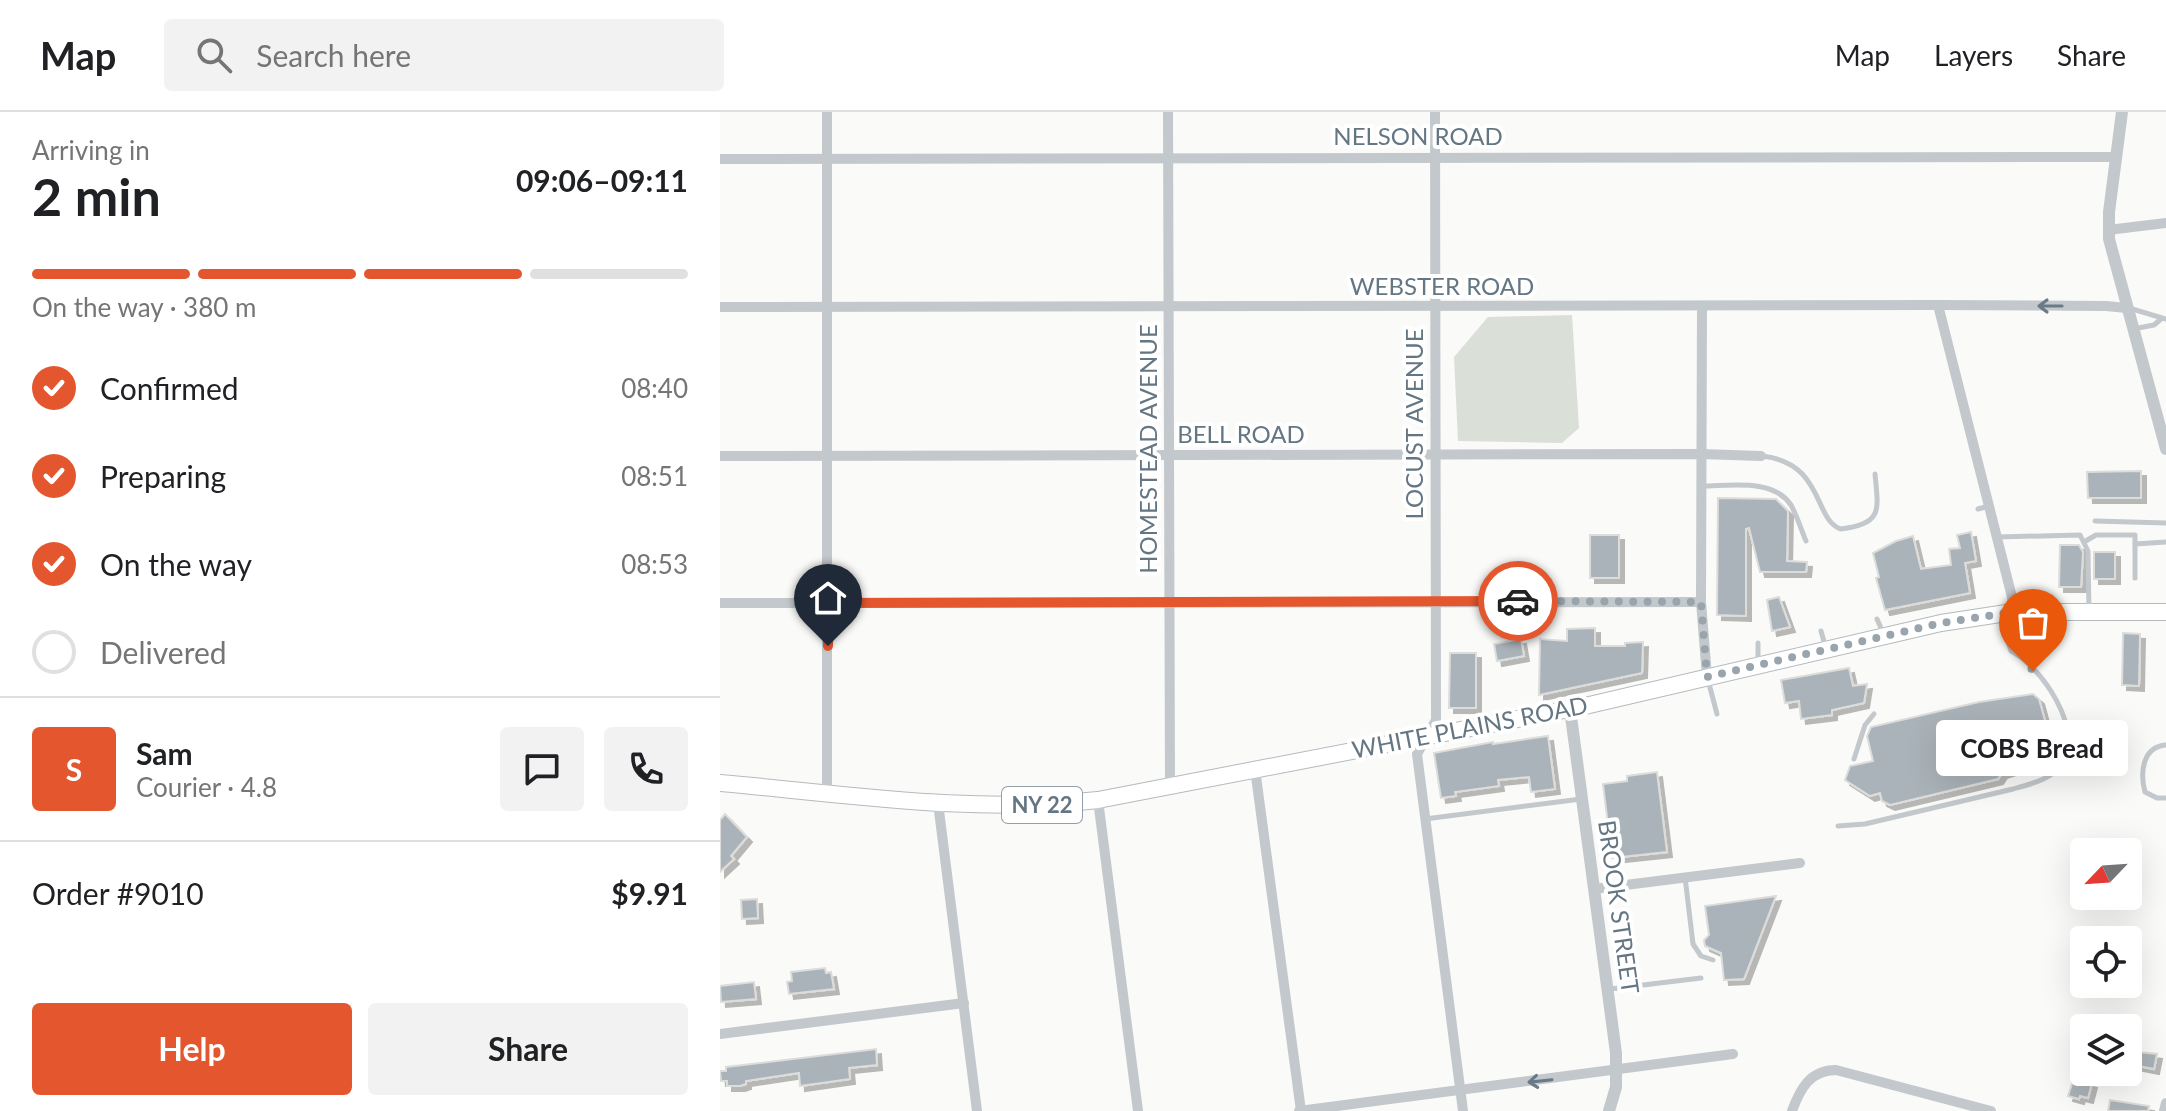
<!DOCTYPE html>
<meta charset="utf-8">
<style>
:root{--surface:#fff;--page:#f2f2f2;--text:#202124;--muted:#757577;--line:#e0e0e0;--accent:#e4572e}
body{margin:0;font-family:Lato,sans-serif;background:var(--page);color:var(--text);height:100vh;display:flex;flex-direction:column;font-size:30px;white-space:nowrap}
*{box-sizing:border-box;margin:0}
p{font-size:26px;color:var(--muted)}
.icon{flex:none;width:44px;height:44px;fill:none;stroke:currentColor;stroke-width:2;stroke-linecap:round;stroke-linejoin:round}
.map{position:relative;flex:1;overflow:hidden}
.details{display:flex;flex-direction:column;background:var(--surface);width:720px}
.details>*{flex:none}
.needle{width:52px;rotate:245deg}
.controls{position:absolute;left:1350px;top:726px;display:grid;gap:16px}
.controls a{display:grid;place-items:center;width:72px;height:72px;border-radius:8px;background:var(--surface);box-shadow:0 8px 32px #0002;font-size:40px}
.pin{position:absolute;display:grid;place-items:center;width:68px;height:68px;color:#fff;margin:-82px -34px;border-radius:50% 50% 50% 0;rotate:-45deg;box-shadow:0 0 8px #0007}
.pin .icon{rotate:45deg}
.courier{position:absolute;display:grid;place-items:center;width:80px;height:80px;margin:-40px;border:6px solid #e4572e;border-radius:50%;background:#fff;color:#222;box-shadow:0 2px 10px #0007}
.bubble{position:absolute;height:56px;border-radius:8px;background:var(--surface);box-shadow:0 8px 32px #0002;font-size:26px;font-weight:700;line-height:56px;text-align:center}
.summary em{font-style:normal;font-weight:700}
.summary div{display:flex;flex-direction:column-reverse}
.summary{display:flex;align-items:center;justify-content:space-between;height:136px;padding:0 32px}
h1{font-size:52px;font-weight:700;line-height:60px}
.bar{display:grid;grid-template-columns:repeat(4,1fr);gap:12px 8px;align-content:center;height:96px;padding:0 32px}
.bar i{height:10px;border-radius:6px;background:var(--line)}
.bar .on{background:var(--accent)}
.bar p{grid-column:span 4}
.line{display:flex;align-items:center;gap:20px;padding:0 32px;border-top:2px solid var(--line)}
.line div{flex:1}
.round{display:grid;place-items:center;flex:none;width:84px;height:84px;border-radius:8px;background:var(--page)}
ol{padding:0 32px;list-style:none}
li{display:flex;align-items:center;gap:24px;height:88px}
li p{margin-inline-start:auto}
li .icon{padding:8px;border-radius:50%;background:var(--accent);color:#fff;stroke-width:4}
li:last-child{color:var(--muted)}
li i{width:44px;height:44px;border:4px solid var(--line);border-radius:50%}
.primary-button{display:flex;gap:16px;margin-top:auto;padding:16px 32px}
.primary-button a{flex:1;height:92px;border-radius:8px;background:var(--accent);color:#fff;font-size:32px;font-weight:700;line-height:92px;text-align:center}
.primary-button a+a{background:var(--page);color:var(--text)}
header{display:flex;align-items:center;gap:48px;box-sizing:border-box;height:112px;padding:0 40px;background:var(--surface);border-bottom:2px solid var(--line)}
header strong{font-size:38px}
nav{display:flex;gap:44px;margin-inline-start:auto;font-size:28px}
.search{width:560px;height:72px;background:var(--page);display:flex;align-items:center;gap:20px;box-sizing:border-box;padding:0 28px;border-radius:8px;color:var(--muted);font-size:30px}
main{display:flex;flex:1;min-height:0}
.map>svg:first-child{display:block}
.green{fill:#dadfd7}
.building{fill:#aab3b9;stroke:#dcdcda;stroke-width:2;filter:url(#shadow)}
.lines{fill:none;stroke-linecap:round;stroke-linejoin:round}
.primary-casing{stroke:#b5babe;stroke-width:18}
.service{stroke:#c3c8cc;stroke-width:5}
.minor{stroke:#c3c8cc;stroke-width:10}
.tertiary{stroke:#c3c8cc;stroke-width:12}
.primary{stroke:#fff;stroke-width:16}
.oneway{stroke:#6a7a87}
.done{stroke:#99a4ac;stroke-width:8;stroke-dasharray:0 14.4}
.route{stroke:#e4572e;stroke-width:10}
.labels{text-anchor:middle;stroke-width:8;stroke-linejoin:round;paint-order:stroke}
.shield{fill:#fff;stroke:#939fa8;stroke-width:2}
.shield-label{font-size:22px;font-weight:bold;fill:#657683}
.street-label{font-size:24px;fill:#657683;stroke:#fff}
</style>
<header>
<strong>Map</strong>
<div class="search"><svg class="icon" aria-label="search" viewBox="0 0 24 24"><circle cx="10" cy="10" r="6"/><path d="M15 15l6 6"/></svg>Search here</div>
<nav><a>Map</a><a>Layers</a><a>Share</a></nav>
</header>
<main>
<section class="details">
<div class="summary"><div><h1>2 min</h1><p>Arriving in</p></div><em>09:06–09:11</em></div>
<div class="bar"><i class="on"></i><i class="on"></i><i class="on"></i><i></i><p>On the way · 380 m</p></div>
<ol>
<li><svg class="icon" aria-label="check" viewBox="0 0 24 24"><path d="M5 12l5 5 9-10"/></svg>Confirmed<p>08:40</p></li>
<li><svg class="icon" aria-label="check" viewBox="0 0 24 24"><path d="M5 12l5 5 9-10"/></svg>Preparing<p>08:51</p></li>
<li><svg class="icon" aria-label="check" viewBox="0 0 24 24"><path d="M5 12l5 5 9-10"/></svg>On the way<p>08:53</p></li>
<li><i></i>Delivered</li>
</ol>
<div class="line" style="height:144px"><b class="round" style="background:var(--accent);color:#fff">S</b><div><b>Sam</b><p>Courier · 4.8</p></div><a class="round"><svg class="icon" aria-label="chat" viewBox="0 0 24 24"><path d="M4 5h16v11H9l-5 4z"/></svg></a><a class="round"><svg class="icon" aria-label="phone" viewBox="0 0 24 24"><path d="M5 4h4l2 5-3 2q2 4 5 5l2-3 5 2v4C11 20 4 13 5 4z"/></svg></a></div>
<div class="line" style="height:104px"><div>Order #9010</div><b>$9.91</b></div>
<div class="primary-button"><a>Help</a><a>Share</a></div>
</section>
<div class="map">
<svg width="1446" height="999" viewBox="0 0 1446 999">
<defs>
<filter id="shadow"><feDropShadow dx="5" dy="5" stdDeviation="0" flood-color="#0004"/></filter>
</defs>
<rect width="100%" height="100%" fill="#fafaf8"/>
<polygon class="green" points="852,203 859,316 842,331 738,329 734,245 768,205"/>
<g class="building">
<polygon points="1421,359 1421,386 1368,386 1367,360"/>
<polygon points="998,386 1056,387 1068,399 1067,449 1087,450 1086,460 1040,460 1029,416 1026,417 1026,504 997,503"/>
<polygon points="1251,420 1256,449 1245,451 1250,481 1165,498 1156,466 1159,465 1153,441 1176,429 1193,424 1201,457 1231,453 1229,437 1240,436 1237,423"/>
<rect x="870" y="423" width="29" height="43"/>
<polygon points="1340,433 1359,433 1363,440 1361,475 1339,475"/>
<rect x="1374" y="440" width="21" height="27"/>
<polygon points="1059,485 1070,515 1052,519 1047,488"/>
<polygon points="875,516 875,534 905,534 905,531 923,530 922,561 819,583 820,527 847,529 847,517"/>
<polygon points="1403,521 1420,522 1419,574 1402,573"/>
<polygon points="801,527 804,544 777,549 774,532"/>
<polygon points="730,541 756,541 756,596 729,596"/>
<polygon points="1129,556 1133,574 1147,572 1144,591 1112,598 1112,603 1081,607 1079,589 1065,591 1061,568"/>
<polygon points="1313,582 1319,587 1333,638 1328,646 1282,661 1278,667 1170,693 1162,689 1160,681 1150,684 1125,668 1130,654 1153,649 1147,624 1151,615 1259,590"/>
<polygon points="828,624 835,677 811,680 809,665 778,668 779,674 735,680 736,684 721,686 714,641 773,630 773,632"/>
<polygon points="937,660 947,740 892,746 883,672 907,669 907,664"/>
<polygon points="5,702 27,725 11,744 14,747 0,760 0,708"/>
<polygon points="1056,784 1024,867 1004,868 1001,841 985,834 984,828 989,823 985,794"/>
<polygon points="37,787 38,806 22,807 21,788"/>
<polygon points="105,856 106,861 111,860 114,877 69,882 67,870 72,869 71,860"/>
<polygon points="34,870 36,887 1,890 0,874"/>
<polygon points="156,937 157,953 129,956 130,967 80,974 79,961 26,969 26,972 20,974 7,974 7,969 1,969 0,959 6,959 6,955"/>
<polygon points="1408,939 1437,942 1434,957 1408,952"/>
<polygon points="1354,966 1372,971 1368,986 1360,984 1359,987 1348,984"/>
<polygon points="1390,988 1429,994 1428,999 1388,999"/>
</g>
<g class="lines">
<defs>
<path id="primary" d="M 0,671 C 126,682 252,702 378,688 L 865,594 L 1221,511 L 1293,500 L 1446,500"/>
</defs>
<use href="#primary" class="primary-casing"/>
<g class="service">
<polyline points="1409,196 1446,207"/>
<polyline points="1413,217 1434,213 1441,207"/>
<path d="M 1042,344 C 1105,351 1093,408 1121,417 C 1164,412 1158,397 1155,362"/>
<path d="M 982,374 C 1010,374 1053,366 1071,393 C 1077,404 1081,417 1086,429"/>
<polyline points="1258,397 1269,394"/>
<polyline points="1375,409 1446,411"/>
<polyline points="1277,425 1360,423 1368,439 1369,499"/>
<polyline points="1364,430 1376,423 1415,423 1415,466"/>
<polyline points="1415,432 1446,430"/>
<path d="M 1295,504 C 1303,517 1310,532 1304,546"/>
<polyline points="1157,507 1164,523"/>
<polyline points="1101,519 1105,533"/>
<polyline points="1038,550 1038,531"/>
<polyline points="988,568 997,602"/>
<path d="M 1446,633 C 1422,635 1420,661 1425,680 L 1437,686 L 1446,686"/>
<polyline points="1134,647 1145,613 1154,602"/>
<polyline points="705,707 861,687"/>
<path d="M 1118,714 L 1145,712 L 1293,677 C 1311,672 1333,667 1343,651 C 1364,617 1321,554 1291,539 L 1285,521 L 1291,504"/>
<polyline points="965,765 973,832 981,844 993,848"/>
<polyline points="890,877 981,866"/>
</g>
<g class="minor">
<polyline points="448,0 450,675"/>
<polyline points="715,0 716,608 697,642 743,999"/>
<polyline points="0,47 1396,45"/>
<polyline points="1388,118 1446,111"/>
<polyline points="1218,193 1292,485 1293,500"/>
<polyline points="982,194 981,490 987,565"/>
<polyline points="0,195 1218,193 1386,194 1407,196"/>
<polyline points="0,344 981,342 1041,344"/>
<polyline points="0,491 981,490"/>
<polyline points="535,657 581,999"/>
<polyline points="107,681 107,0"/>
<polyline points="378,688 418,999"/>
<polyline points="218,691 257,999"/>
<polyline points="874,777 1080,751"/>
<polyline points="0,922 244,891"/>
<polyline points="579,999 1013,942"/>
<path d="M 1072,999 C 1080,977 1090,958 1116,958 L 1271,999"/>
<polyline points="1444,999 1446,991"/>
</g>
<g class="tertiary">
<polyline points="1402,0 1389,100 1389,127 1446,337"/>
<polyline points="850,597 896,941 896,975 889,999"/>
</g>
<use href="#primary" class="primary"/>
</g>
<defs><path id="oneway-shaft" d="M-6 0H5M1.5-3L5.5 0L1.5 3" fill="none" stroke-width="1.6" stroke-linecap="round" stroke-linejoin="round" transform="scale(2)"/></defs>
<g class="oneway">
<use href="#oneway-shaft" transform="translate(1330 194) rotate(-180)"/>
<use href="#oneway-shaft" transform="translate(820 969) rotate(174)"/>
</g>
<g class="lines">
<path class="done" d="M 798,489 L 981,490 L 987,565 L 1221,511 L 1293,500 C 1301,514 1311,530 1304,546 L 1313,559"/>
<polyline class="route" points="108,534 109,491 798,489"/>
</g>
<g class="labels">
<rect class="shield" x="282" y="675" width="80" height="36" rx="6"/>
<g class="shield-label">
<text x="322" y="701">NY 22</text>
</g>
<g class="street-label">
<text x="698" y="33">NELSON ROAD</text>
<text x="722" y="183">WEBSTER ROAD</text>
<text transform="translate(695 312) rotate(-90)" y="8">LOCUST AVENUE</text>
<text x="521" y="331">BELL ROAD</text>
<text transform="translate(429 337) rotate(-90)" y="8">HOMESTEAD AVENUE</text>
<text transform="translate(750 616) rotate(-11)" y="8">WHITE PLAINS ROAD</text>
<text transform="translate(898 795) rotate(82)" y="8">BROOK STREET</text>
</g>
</g>
</svg>
<div class="controls">
<a><svg class="needle" viewBox="-14 -14 28 28"><path d="M0-13l5 13h-10z" fill="#e53935"/><path d="M0 13l5-13h-10z" fill="#757577"/></svg></a>
<a><svg class="icon" aria-label="locate" viewBox="0 0 24 24"><circle cx="12" cy="12" r="6"/><path d="M12 2v4M12 18v4M2 12h4M18 12h4"/></svg></a>
<a><svg class="icon" aria-label="layers" viewBox="0 0 24 24"><path d="M12 4l9 5-9 5-9-5zM3 14l9 5 9-5"/></svg></a>
</div>
<div class="pin" style="left:1313px;top:559px;background:#ea580c"><svg class="icon" aria-label="bag" viewBox="0 0 24 24"><path d="M5 8h14l-1 12H6zM9 8a3 3 0 0 1 6 0"/></svg></div>
<div class="pin" style="left:108px;top:534px;background:#1f2937"><svg class="icon" aria-label="home" viewBox="0 0 24 24"><path d="M3 11l9-7 9 7M6 9v11h12V9"/></svg></div>
<div class="courier" style="left:798px;top:489px"><svg class="icon" aria-label="car" viewBox="0 0 24 24"><path d="M5 17H2v-5l4-1 3-4h7l3 4 3 1v5h-3M9 17h6M6 11h13"/><circle cx="7" cy="17" r="2"/><circle cx="17" cy="17" r="2"/></svg></div>
<div class="bubble" style="left:1216px;top:608px;width:192px">COBS Bread</div>
</div>
</main>
